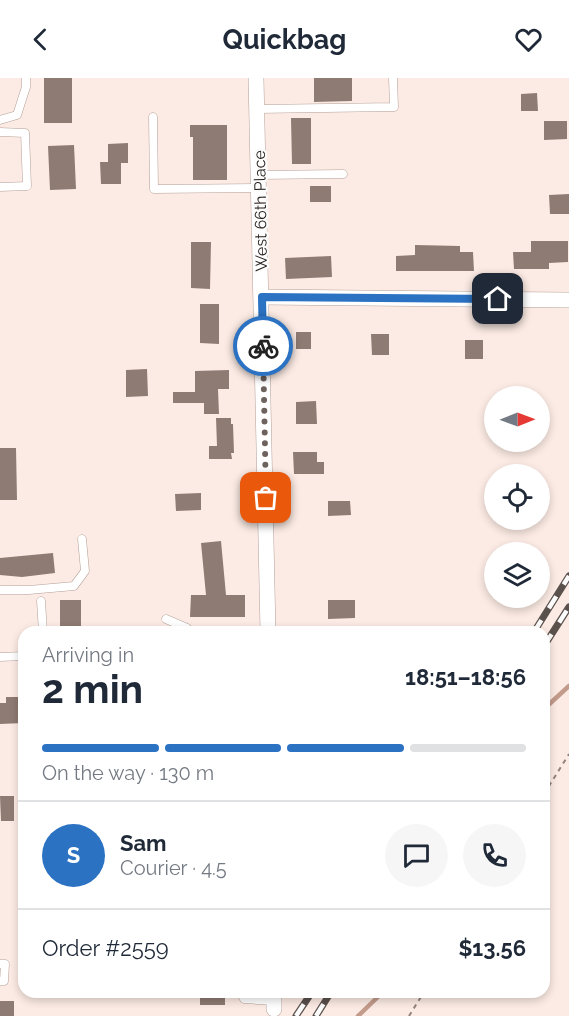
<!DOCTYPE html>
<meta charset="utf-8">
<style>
:root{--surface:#fff;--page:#f6f6f7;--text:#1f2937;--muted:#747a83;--line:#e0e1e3;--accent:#2b72c3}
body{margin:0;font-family:Raleway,sans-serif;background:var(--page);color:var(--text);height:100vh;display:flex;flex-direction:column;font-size:22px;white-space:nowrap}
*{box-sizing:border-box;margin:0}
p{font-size:20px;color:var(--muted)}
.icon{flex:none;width:33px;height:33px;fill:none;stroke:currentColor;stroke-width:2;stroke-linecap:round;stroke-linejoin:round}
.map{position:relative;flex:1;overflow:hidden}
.details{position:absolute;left:18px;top:548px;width:532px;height:372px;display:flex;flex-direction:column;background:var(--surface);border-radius:18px;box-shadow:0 3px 9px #0003}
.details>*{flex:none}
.needle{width:39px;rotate:89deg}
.buttons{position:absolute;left:484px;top:308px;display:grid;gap:12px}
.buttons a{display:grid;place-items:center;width:66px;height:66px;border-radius:50%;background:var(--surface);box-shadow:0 3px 9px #0003;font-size:30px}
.pin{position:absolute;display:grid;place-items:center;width:51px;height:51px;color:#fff;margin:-26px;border-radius:12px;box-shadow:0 3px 9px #0006}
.courier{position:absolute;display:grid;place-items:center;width:60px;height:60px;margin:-30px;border:4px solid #2b72c3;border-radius:50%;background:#fff;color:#222;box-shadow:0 2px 8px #0007}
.headline em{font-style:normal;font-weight:700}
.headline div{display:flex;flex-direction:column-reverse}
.headline{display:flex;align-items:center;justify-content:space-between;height:102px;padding:0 24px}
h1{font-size:39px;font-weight:700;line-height:45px}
.bar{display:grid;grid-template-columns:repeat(4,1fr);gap:9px 6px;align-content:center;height:72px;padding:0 24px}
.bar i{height:8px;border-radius:4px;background:var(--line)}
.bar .selected{background:var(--accent)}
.bar p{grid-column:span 4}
.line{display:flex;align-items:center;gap:15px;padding:0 24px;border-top:2px solid var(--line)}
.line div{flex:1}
.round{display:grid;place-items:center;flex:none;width:63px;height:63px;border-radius:32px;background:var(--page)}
header{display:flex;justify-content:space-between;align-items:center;height:78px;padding:0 24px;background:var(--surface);font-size:27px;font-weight:700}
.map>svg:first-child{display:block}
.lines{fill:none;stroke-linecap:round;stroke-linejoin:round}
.stream{stroke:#c39b8b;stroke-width:4.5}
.building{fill:#8e7b73}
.lane-casing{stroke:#b4a098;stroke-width:9}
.street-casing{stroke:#b4a098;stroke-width:16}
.path{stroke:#90837e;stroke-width:2;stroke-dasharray:4.5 4.5;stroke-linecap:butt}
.lane{stroke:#fff;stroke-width:8}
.street{stroke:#fff;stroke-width:15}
.rail-casing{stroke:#5a504c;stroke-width:7}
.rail{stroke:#fcfcfc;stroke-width:4.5;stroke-dasharray:14;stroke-linecap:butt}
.done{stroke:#6d625d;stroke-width:6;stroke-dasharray:0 10.8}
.route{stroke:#2b72c3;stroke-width:8}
.labels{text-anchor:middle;stroke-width:4.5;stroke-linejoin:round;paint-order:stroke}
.street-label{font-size:16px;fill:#201815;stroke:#fcfcfc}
</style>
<header><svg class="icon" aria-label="back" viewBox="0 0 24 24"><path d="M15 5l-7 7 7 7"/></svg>Quickbag<svg class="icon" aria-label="heart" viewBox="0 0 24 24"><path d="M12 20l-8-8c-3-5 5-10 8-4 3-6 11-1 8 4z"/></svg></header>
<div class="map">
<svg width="569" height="938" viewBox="0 0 569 938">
<rect width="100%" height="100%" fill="#fcebe4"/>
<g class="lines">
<g class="stream">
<polyline points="544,631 569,608"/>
<polyline points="358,938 383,914"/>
</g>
</g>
<g class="building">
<rect x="44" y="0" width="28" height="45"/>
<polygon points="314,0 352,0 352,23 314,24"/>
<polygon points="537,15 538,33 521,33 521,16"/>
<polygon points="291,40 311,40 311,86 292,86"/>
<polygon points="544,43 567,43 567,61 544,62"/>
<polygon points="190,47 227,47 227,102 193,102 193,59 190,59"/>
<polygon points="128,65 128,85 121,85 121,106 101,106 100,84 108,84 108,66"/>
<polygon points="74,67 76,111 50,112 48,68"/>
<rect x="310" y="108" width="21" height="16"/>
<polygon points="569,116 569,136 550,136 549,117"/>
<polygon points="531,163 568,163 568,184 549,185 549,191 514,191 513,174 531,174"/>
<polygon points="191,164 211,164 210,211 191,210"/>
<polygon points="415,167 460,168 460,174 473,174 474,193 396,193 396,178 415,177"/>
<polygon points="331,178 332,199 286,201 285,180"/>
<polygon points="200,226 219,226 219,266 200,265"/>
<rect x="296" y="254" width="15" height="17"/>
<polygon points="371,256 389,256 389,277 372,277"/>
<rect x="465" y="262" width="18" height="19"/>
<polygon points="147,291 148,318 126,319 126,292"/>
<polygon points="229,292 229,311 218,311 219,336 204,336 204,325 173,325 173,314 195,314 195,293"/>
<polygon points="316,323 317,346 296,346 296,324"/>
<polygon points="216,340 231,340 231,346 233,346 234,375 231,375 232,381 209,381 209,368 217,368"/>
<polygon points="0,370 16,370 17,422 0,422"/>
<polygon points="293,374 317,374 317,384 324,384 324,396 294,396"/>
<polygon points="201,415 201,432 176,433 175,416"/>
<polygon points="328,423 350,423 351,437 328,438"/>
<polygon points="221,463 226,517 245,517 245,539 190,539 191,517 206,517 201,465"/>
<polygon points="53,475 55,495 22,499 0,497 0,480"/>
<rect x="60" y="522" width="21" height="32"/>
<polygon points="328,522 355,522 355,540 328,541"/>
<polygon points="6,619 24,619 24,645 0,646 0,625 6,625"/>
<polygon points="0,718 14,718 14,743 1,743"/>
<rect x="200" y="914" width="25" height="13"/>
<rect x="0" y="923" width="14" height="15"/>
</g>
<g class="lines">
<defs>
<g id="lane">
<polyline points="257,31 394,29 393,0"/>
<polyline points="153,39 154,111 259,110"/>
<polyline points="0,42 17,37 26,9 26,0"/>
<polyline points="0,54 25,55 27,108 0,109"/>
<polyline points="259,97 343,96"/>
<polyline points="0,512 29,512 74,508 85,493 82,461"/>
<polyline points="41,523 43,554"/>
<polyline points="166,541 187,550 191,554"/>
<polyline points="0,579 24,578"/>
<polyline points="0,886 5,886 4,903 0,903"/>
<polyline points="240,914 244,921 274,923"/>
</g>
<g id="street">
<polyline points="256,0 268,554"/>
<polyline points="262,219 569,222"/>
<polyline points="274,914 274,931"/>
</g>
</defs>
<use href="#lane" class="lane-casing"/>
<use href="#street" class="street-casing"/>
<g class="path">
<polyline points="544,716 569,676"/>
<polyline points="409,938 424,914"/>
</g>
<use href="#lane" class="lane"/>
<use href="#street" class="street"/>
<defs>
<g id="rail">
<polyline points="534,554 569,498"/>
<polyline points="544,568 569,529"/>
<polyline points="296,938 312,914"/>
<polyline points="316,938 331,914"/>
</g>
</defs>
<use href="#rail" class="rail-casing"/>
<use href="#rail" class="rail"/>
</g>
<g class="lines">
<polyline class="done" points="263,268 266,420"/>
<polyline class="route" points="263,268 262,219 498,221"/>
</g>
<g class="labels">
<g class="street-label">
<text transform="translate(260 133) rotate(-91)" y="6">West 66th Place</text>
</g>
</g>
</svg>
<div class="buttons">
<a><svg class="needle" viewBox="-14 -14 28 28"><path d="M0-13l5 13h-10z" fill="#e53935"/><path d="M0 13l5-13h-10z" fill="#747a83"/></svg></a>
<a><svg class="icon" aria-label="locate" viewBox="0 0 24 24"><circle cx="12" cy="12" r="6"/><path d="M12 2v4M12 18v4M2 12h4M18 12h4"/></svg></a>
<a><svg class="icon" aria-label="layers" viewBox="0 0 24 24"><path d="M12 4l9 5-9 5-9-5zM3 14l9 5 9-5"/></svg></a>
</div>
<div class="pin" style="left:266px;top:420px;background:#ea580c"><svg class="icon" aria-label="bag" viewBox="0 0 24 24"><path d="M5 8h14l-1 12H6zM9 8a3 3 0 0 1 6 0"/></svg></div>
<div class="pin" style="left:498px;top:221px;background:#1f2937"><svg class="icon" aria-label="home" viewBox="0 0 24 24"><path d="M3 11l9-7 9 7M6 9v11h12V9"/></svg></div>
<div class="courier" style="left:263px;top:268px"><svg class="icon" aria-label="bike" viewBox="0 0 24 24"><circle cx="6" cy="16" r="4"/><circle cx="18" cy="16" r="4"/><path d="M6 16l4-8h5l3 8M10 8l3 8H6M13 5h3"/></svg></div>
<section class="details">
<div class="headline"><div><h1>2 min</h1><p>Arriving in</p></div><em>18:51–18:56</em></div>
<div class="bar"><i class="selected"></i><i class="selected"></i><i class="selected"></i><i></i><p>On the way · 130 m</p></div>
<div class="line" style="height:108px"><b class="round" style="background:var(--accent);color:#fff">S</b><div><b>Sam</b><p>Courier · 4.5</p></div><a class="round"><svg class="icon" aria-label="chat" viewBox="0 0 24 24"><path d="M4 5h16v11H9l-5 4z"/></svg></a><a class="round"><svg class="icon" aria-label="phone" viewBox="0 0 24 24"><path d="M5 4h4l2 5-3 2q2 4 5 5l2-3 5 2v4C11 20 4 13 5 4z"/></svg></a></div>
<div class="line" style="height:78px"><div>Order #2559</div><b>$13.56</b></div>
</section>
</div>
